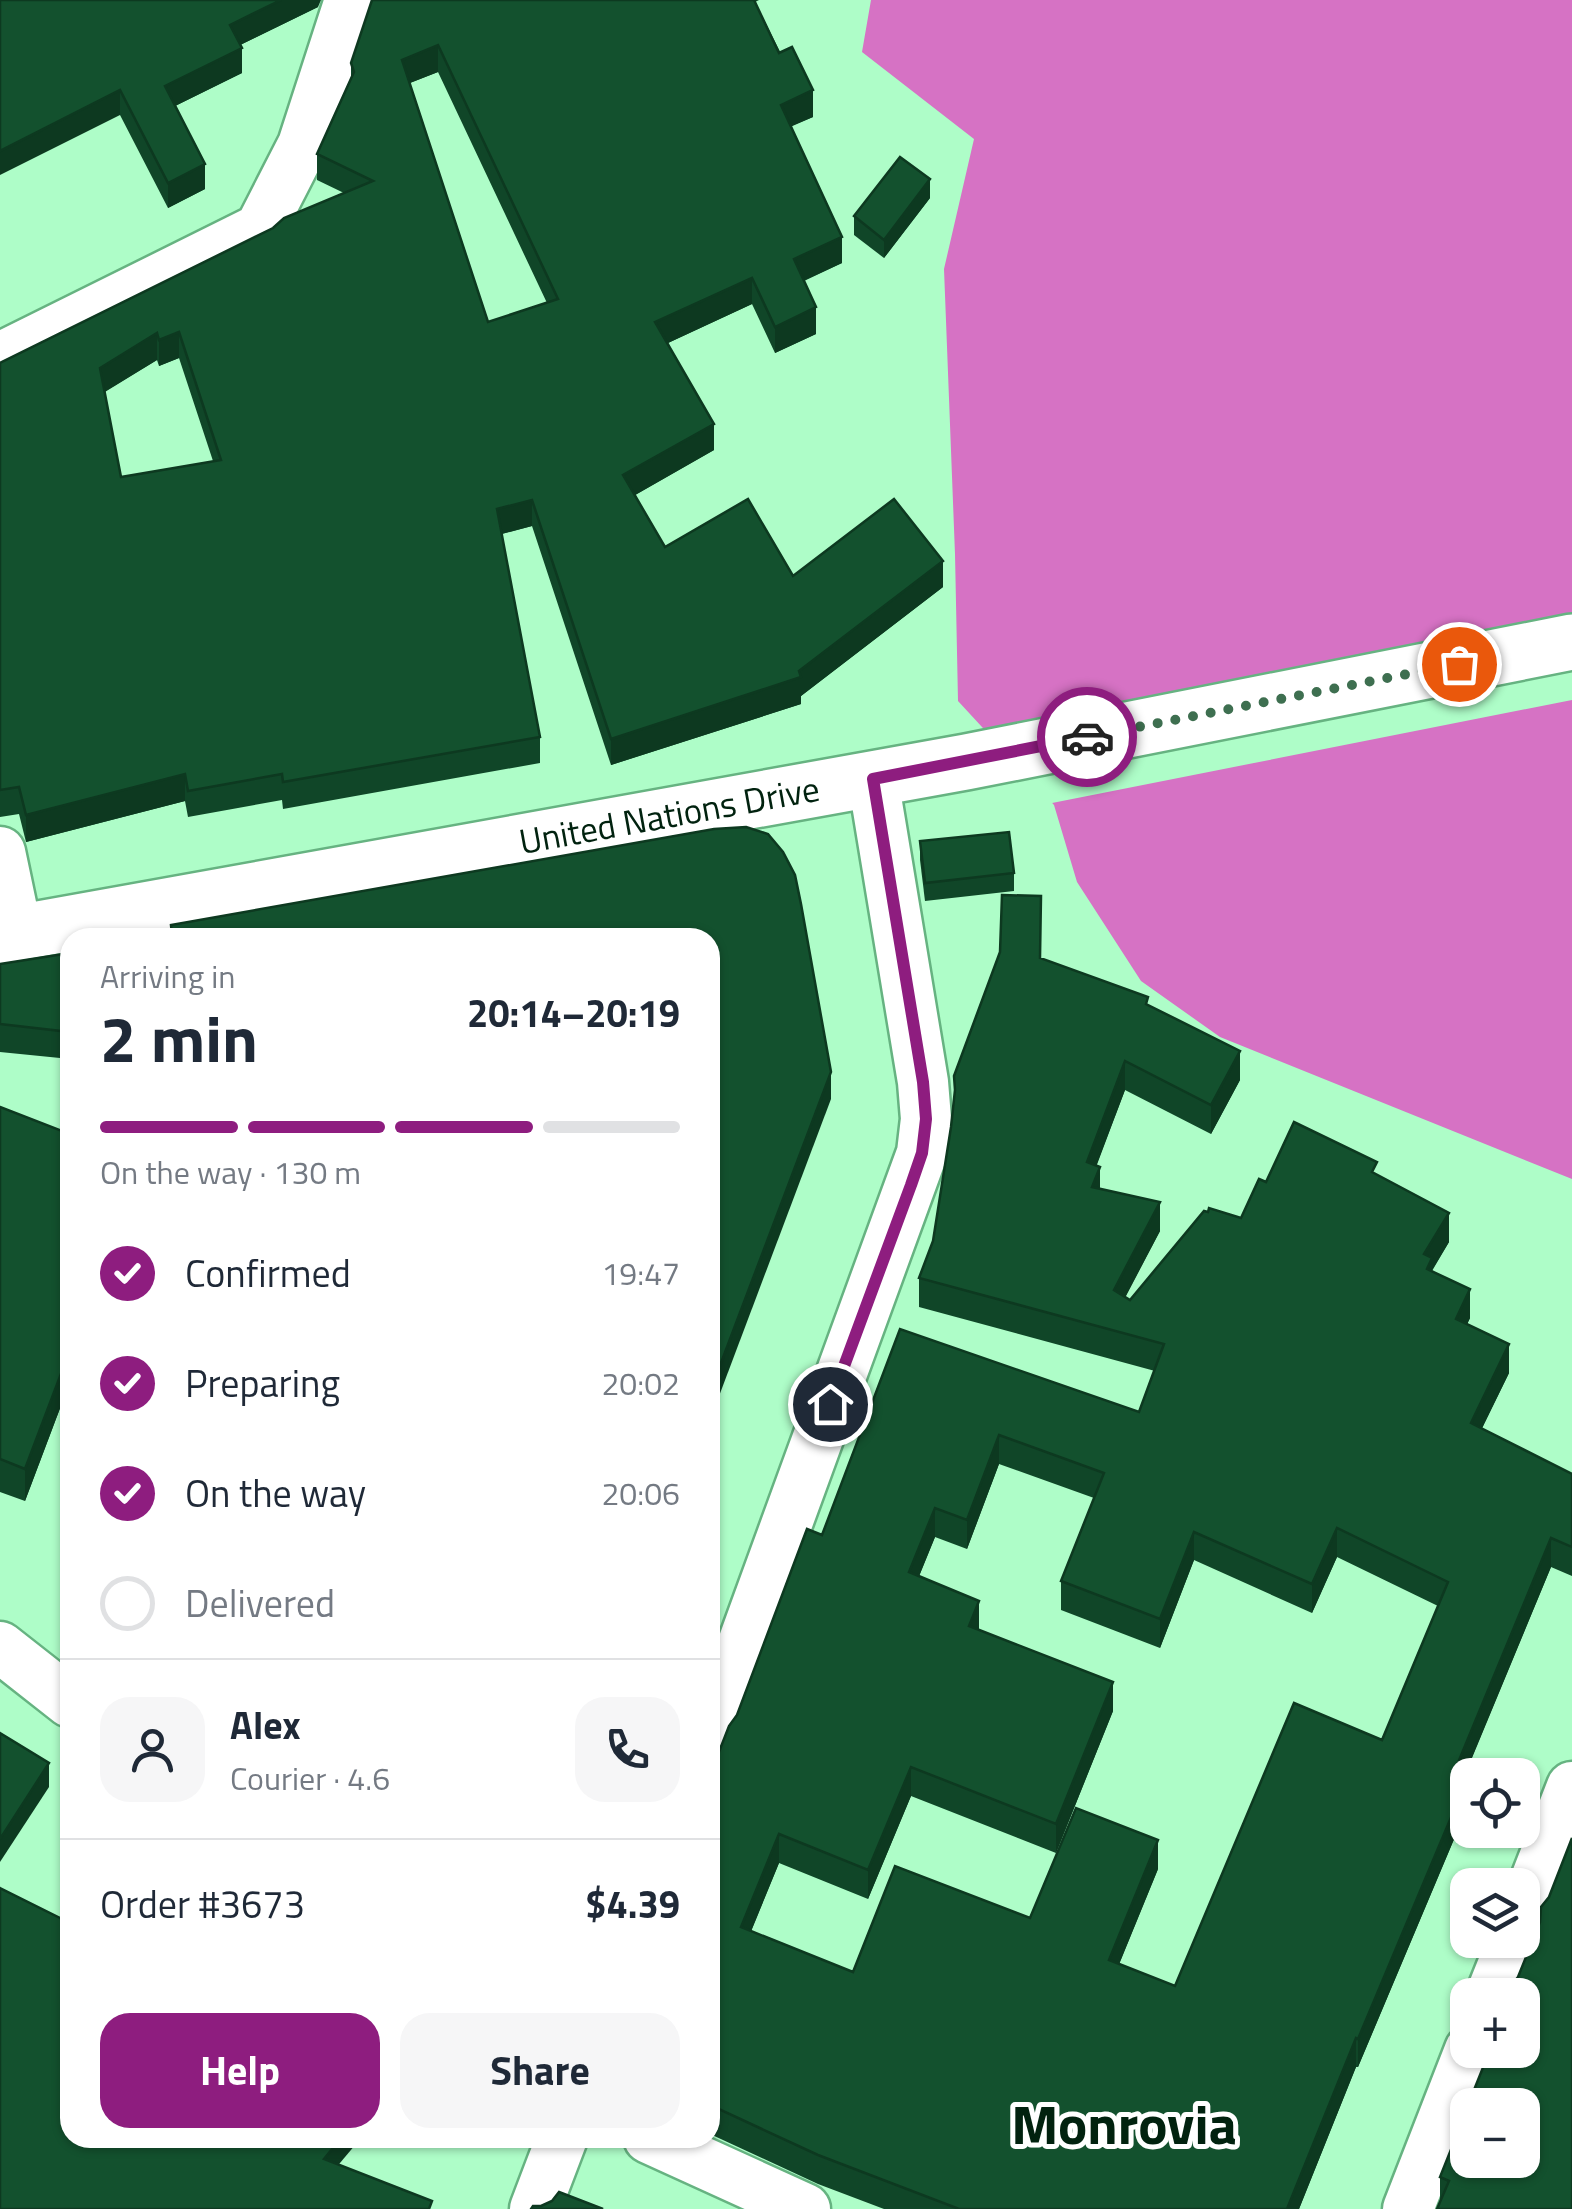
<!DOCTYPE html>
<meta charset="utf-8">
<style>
:root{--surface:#fff;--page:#f6f6f7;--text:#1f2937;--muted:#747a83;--line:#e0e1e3;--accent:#8e1d7f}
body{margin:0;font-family:"Titillium Web",sans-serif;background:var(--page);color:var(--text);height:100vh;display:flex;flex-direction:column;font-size:38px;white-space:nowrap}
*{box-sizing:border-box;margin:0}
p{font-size:32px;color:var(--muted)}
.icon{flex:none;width:55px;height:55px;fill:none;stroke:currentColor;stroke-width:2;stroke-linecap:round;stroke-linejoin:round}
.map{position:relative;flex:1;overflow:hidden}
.side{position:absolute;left:60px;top:928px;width:660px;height:1220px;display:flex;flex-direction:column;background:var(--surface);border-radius:30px;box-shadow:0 2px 8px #0004}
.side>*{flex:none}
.controls{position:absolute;left:1450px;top:1758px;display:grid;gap:20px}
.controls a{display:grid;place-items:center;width:90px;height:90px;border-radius:20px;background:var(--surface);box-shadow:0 2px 8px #0004;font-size:50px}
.pin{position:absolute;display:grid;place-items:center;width:85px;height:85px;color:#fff;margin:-42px;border:5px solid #fff;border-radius:50%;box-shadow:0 2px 10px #0007}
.courier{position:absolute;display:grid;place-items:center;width:100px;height:100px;margin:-50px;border:8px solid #8e1d7f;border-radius:50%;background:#fff;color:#222;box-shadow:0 2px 12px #0007}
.overview em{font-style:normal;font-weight:700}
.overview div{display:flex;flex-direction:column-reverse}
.overview{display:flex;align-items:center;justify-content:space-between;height:170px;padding:0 40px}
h1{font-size:65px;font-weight:700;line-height:75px}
.bar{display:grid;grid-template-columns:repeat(4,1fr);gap:15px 10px;align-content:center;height:120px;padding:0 40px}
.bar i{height:12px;border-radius:8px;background:var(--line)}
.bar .current{background:var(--accent)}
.bar p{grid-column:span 4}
.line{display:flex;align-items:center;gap:25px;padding:0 40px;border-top:2px solid var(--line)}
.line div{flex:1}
.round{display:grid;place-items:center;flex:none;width:105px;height:105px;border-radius:30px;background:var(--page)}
ol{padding:0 40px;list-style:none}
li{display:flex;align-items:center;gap:30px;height:110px}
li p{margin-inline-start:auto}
li .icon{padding:10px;border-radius:50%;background:var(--accent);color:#fff;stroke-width:4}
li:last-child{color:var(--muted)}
li i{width:55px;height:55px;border:5px solid var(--line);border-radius:50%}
.button{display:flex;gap:20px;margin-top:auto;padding:20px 40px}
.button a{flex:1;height:115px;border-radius:30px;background:var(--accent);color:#fff;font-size:40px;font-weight:700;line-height:115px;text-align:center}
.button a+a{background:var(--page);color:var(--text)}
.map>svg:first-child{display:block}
.water{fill:#d672c4}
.pier{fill:#aefdc8}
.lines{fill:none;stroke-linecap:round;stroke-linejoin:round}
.minor-casing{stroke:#66b381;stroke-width:55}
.major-casing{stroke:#66b381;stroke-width:60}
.minor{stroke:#fff;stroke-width:50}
.major{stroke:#fff;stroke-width:55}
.wall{fill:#104628;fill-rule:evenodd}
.shaded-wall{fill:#0d3920}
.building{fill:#13512e;stroke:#0d3920;stroke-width:2.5;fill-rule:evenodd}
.done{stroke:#3e6f50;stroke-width:10;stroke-dasharray:0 18}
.route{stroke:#8e1d7f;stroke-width:12}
.labels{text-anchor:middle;stroke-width:10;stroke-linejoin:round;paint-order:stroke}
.street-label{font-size:35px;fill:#01220f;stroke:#fff}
.town-label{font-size:55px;font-weight:bold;fill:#01220f;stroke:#fff}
</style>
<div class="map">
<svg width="1572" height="2209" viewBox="0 0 1572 2209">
<rect width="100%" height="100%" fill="#aefdc8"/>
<polygon class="water" points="871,0 1572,0 1572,1179 1220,1037 1141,981 1077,882 1054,805 958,701 955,554 944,269 974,139 862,52"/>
<polygon class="pier" points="1572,620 1572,700 1047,804 1005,759"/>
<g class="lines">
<defs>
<g id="minor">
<polyline points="0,358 260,229 303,145 350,0"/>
<polyline points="0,852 17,933"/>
<polyline points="0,1647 70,1702"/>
<polyline points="710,1734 922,1153 926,1119 923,1082 873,779"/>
<polyline points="1522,1915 1572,1787"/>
<polyline points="1491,1995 1513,1940"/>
<polyline points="649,2138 805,2209"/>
<polyline points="535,2209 562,2138"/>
<polyline points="1408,2209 1470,2050"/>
</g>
<g id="major">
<path id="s1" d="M 0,936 L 966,762 L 1572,642"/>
</g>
</defs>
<use href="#minor" class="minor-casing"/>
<use href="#major" class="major-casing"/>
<use href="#minor" class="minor"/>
<use href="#major" class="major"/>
</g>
<g class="wall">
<polygon points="0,0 318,7 240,45 242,73 175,106 205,189 168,208 120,115"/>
<path d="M 372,0 L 759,0 L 755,2 L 813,117 L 791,126 L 842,263 L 804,281 L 816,334 L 775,353 L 752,304 L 668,343 L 714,450 L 635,495 L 665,547 L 793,576 L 943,587 L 801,696 L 801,704 L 611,765 L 532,526 L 502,534 L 540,737 L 540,763 L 283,809 L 282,800 L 188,817 L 185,801 L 26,842 L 19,814 L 0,817 L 0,363 L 344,193 L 317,180 L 317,154 L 351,78 L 351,63 ZM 438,72 L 547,303 L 488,322 L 410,83 ZM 179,358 L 213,461 L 121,477 L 104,392 L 157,360 L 159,366 Z"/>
<polygon points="930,198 884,258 854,235 854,216"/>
<polygon points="920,841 1014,873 1014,891 925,901 920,860"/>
<polygon points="70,953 70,1059 0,1052 0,964"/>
<path d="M 1040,958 L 1148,1005 L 1240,1080 L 1211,1134 L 1125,1090 L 1096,1166 L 1100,1189 L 1160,1231 L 1125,1297 L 1130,1300 L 1241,1218 L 1266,1182 L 1377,1175 L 1449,1242 L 1432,1271 L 1470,1318 L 1467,1324 L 1509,1373 L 1482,1428 L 1572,1474 L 1572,1576 L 1551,1567 L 1465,1774 L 1468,1775 L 1468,1806 L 1358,2067 L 1356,2067 L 1299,2209 L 884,2209 L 818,2184 L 710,2134 L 710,1775 L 822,1535 L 900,1329 L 1139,1412 L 1155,1371 L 919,1307 L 919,1278 L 933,1241 L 951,1127 L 954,1100 L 954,1076 ZM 999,1464 L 1094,1498 L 1061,1581 L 1061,1610 L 1160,1648 L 1194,1560 L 1312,1613 L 1337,1557 L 1438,1606 L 1382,1740 L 1175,1986 L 1119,1964 L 1158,1869 L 1030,1918 L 853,1972 L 751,1931 L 779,1863 L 868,1899 L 911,1796 L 1056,1853 L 1113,1711 L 979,1630 L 919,1576 L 935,1537 L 967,1549 Z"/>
<polygon points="0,1107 70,1134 70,1406 62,1403 25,1501 0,1492"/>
<polygon points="1549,1897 1572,2209 1440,2203 1440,2177"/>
</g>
<g class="shaded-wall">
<polygon points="281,0 321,0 318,7 230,50 230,25"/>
<polygon points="438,45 438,72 402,86 402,60"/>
<polygon points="242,48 242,73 165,111 165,86"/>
<polygon points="120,90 120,115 0,175 0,151"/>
<polygon points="813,90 813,117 781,131 781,105"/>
<polygon points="205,164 205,189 168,208 168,183"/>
<polygon points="930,179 930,198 884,258 884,240"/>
<polygon points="842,237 842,263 794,285 794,259"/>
<polygon points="752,278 752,304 655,349 655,322"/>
<polygon points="816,307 816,334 775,353 775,327"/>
<polygon points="179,332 179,358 159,366 159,340"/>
<polygon points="157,333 157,360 100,395 100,368"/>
<polygon points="714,424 714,450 623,502 623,475"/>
<polygon points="532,500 532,526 497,535 497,509"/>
<polygon points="943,561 943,587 801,696 801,704 611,765 611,739 799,671"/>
<polygon points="185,774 185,801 26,842 26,815"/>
<polygon points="1240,1051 1240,1080 1211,1134 1211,1105"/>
<polygon points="1125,1061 1125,1090 1087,1191 1087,1162"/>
<polygon points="831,1072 831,1099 710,1420 710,1392"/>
<polygon points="1100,1167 1100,1196 1092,1187"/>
<polygon points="1160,1202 1160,1231 1114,1319 1114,1290"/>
<polygon points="1449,1213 1449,1242 1432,1270 1432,1287 1424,1254"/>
<polygon points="1470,1289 1470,1318 1456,1348 1456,1319"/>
<polygon points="1509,1344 1509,1373 1471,1451 1471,1423"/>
<polygon points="62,1371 62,1403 25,1501 25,1469"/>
<polygon points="717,1401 717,1429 710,1448 710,1420"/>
<polygon points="999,1435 999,1464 967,1549 967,1520"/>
<polygon points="935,1508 935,1537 909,1601 909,1572"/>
<polygon points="1337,1528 1337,1557 1312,1613 1312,1584"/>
<polygon points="1194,1532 1194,1560 1160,1648 1160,1619"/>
<polygon points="1551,1538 1551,1567 1455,1799 1455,1770"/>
<polygon points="979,1601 979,1630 969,1626"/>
<polygon points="1113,1682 1113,1711 1056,1853 1056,1824"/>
<polygon points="49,1763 49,1787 0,1862 0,1839"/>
<polygon points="911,1767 911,1796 868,1899 868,1870"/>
<polygon points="1468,1777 1468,1806 1358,2067 1358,2039"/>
<polygon points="779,1834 779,1863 741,1956 741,1927"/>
<polygon points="1158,1840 1158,1869 1109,1989 1109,1960"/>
<polygon points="1356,2038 1356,2067 1299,2209 1287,2209"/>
<polygon points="341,2138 361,2138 324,2182 324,2159"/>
</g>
<g class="building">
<polygon points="0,0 281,0 230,25 242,48 165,86 205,164 168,183 120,90 0,151"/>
<path d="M 372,0 L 754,0 L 779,53 L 792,47 L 813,90 L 781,105 L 842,237 L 794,259 L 816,307 L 775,327 L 752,278 L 655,322 L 714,424 L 623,475 L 665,547 L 748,499 L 793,576 L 894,499 L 943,561 L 799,671 L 801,677 L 611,739 L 532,500 L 497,509 L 540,737 L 283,782 L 282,774 L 188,791 L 185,774 L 26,815 L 19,787 L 0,790 L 0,363 L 273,228 L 284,218 L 373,181 L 317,154 L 354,72 L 351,63 ZM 438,45 L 558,299 L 488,322 L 402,60 ZM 179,332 L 221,460 L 121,477 L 100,368 L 157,333 L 159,340 Z"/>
<polygon points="900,157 930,179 884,240 854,216"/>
<polygon points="746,827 768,834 783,852 795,875 801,904 831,1072 710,1392 710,938 162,938 172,936 171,925 714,829"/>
<polygon points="1009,832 1014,873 925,883 920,841"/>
<path d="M 1002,895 L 1041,896 L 1040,958 L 1148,997 L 1146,1004 L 1240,1051 L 1211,1105 L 1125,1061 L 1087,1162 L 1100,1167 L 1092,1187 L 1160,1202 L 1114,1290 L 1130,1300 L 1204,1211 L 1208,1212 L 1209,1208 L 1241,1218 L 1259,1179 L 1266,1182 L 1294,1122 L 1377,1162 L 1372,1172 L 1449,1213 L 1424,1254 L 1432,1258 L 1427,1269 L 1470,1289 L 1456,1319 L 1509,1344 L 1471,1423 L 1572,1474 L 1572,1547 L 1551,1538 L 1455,1770 L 1468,1775 L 1468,1777 L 1358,2039 L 1356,2038 L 1287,2209 L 959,2209 L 818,2155 L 710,2105 L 710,1775 L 729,1726 L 737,1715 L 807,1529 L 822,1535 L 900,1329 L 1139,1412 L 1164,1344 L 919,1278 L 933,1241 L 951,1127 L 955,1090 L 954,1076 L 1000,952 ZM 999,1435 L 1104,1473 L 1061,1581 L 1160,1619 L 1194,1532 L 1312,1584 L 1337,1528 L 1448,1582 L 1382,1740 L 1294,1703 L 1175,1986 L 1109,1960 L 1158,1840 L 1076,1808 L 1030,1918 L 895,1866 L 853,1972 L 741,1927 L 779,1834 L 868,1870 L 911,1767 L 1056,1824 L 1113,1682 L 969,1626 L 979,1601 L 909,1572 L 935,1508 L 967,1520 Z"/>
<polygon points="70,953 70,1032 0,1024 0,964"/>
<polygon points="0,1107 70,1134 70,1374 62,1371 25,1469 0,1459"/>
<polygon points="710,1398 717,1401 710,1420"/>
<polygon points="0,1733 49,1763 0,1839"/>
<polygon points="1572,1838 1572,2209 1437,2209 1449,2181 1440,2177 1468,2107 1468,2160 1522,2160 1522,2105 1468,2105 1490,2050 1522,2050 1522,1995 1506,1995 1508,1989 1518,1977 1540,1922 1541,1907 1549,1897"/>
<polygon points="0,1888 70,1923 70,2138 341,2138 324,2159 432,2201 429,2209 0,2209"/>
<polygon points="559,2192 603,2209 531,2209 533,2206 541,2206 552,2201"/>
</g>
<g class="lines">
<polyline class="done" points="1087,737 1459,664"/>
<polyline class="route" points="830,1404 911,1185 922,1153 926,1119 923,1082 873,779 1087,737"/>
</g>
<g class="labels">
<g class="street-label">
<text dy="12" stroke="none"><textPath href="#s1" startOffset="680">United Nations Drive</textPath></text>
</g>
<g class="town-label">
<text x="1124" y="2144">Monrovia</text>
</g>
</g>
</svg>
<div class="controls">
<a><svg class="icon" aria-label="locate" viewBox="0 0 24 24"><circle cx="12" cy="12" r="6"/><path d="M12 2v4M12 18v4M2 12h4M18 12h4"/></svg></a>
<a><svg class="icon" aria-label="layers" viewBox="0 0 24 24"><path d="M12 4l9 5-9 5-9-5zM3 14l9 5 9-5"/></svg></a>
<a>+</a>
<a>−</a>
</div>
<div class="pin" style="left:1459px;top:664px;background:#ea580c"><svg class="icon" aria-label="bag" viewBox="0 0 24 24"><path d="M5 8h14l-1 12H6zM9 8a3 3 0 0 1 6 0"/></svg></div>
<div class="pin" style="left:830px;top:1404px;background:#1f2937"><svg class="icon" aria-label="home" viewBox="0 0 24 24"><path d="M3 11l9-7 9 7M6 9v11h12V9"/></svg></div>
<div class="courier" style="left:1087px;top:737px"><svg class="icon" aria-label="car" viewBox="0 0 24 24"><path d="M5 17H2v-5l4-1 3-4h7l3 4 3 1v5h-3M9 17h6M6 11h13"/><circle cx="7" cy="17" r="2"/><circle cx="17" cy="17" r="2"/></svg></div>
<section class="side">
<div class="overview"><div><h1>2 min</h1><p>Arriving in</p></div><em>20:14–20:19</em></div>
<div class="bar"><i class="current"></i><i class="current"></i><i class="current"></i><i></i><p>On the way · 130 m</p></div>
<ol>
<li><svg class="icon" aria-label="check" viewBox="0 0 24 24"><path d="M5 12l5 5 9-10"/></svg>Confirmed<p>19:47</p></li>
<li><svg class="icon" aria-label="check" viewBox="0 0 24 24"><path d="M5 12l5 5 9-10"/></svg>Preparing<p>20:02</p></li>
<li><svg class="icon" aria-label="check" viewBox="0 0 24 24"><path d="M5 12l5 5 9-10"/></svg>On the way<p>20:06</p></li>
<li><i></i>Delivered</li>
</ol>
<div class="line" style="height:180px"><a class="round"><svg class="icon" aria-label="person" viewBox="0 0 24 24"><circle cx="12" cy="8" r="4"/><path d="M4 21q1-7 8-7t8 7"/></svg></a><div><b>Alex</b><p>Courier · 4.6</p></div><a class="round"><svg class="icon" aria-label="phone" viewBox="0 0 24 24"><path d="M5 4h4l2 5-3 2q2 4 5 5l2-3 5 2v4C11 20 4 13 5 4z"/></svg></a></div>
<div class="line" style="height:130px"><div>Order #3673</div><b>$4.39</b></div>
<div class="button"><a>Help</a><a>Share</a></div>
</section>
</div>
